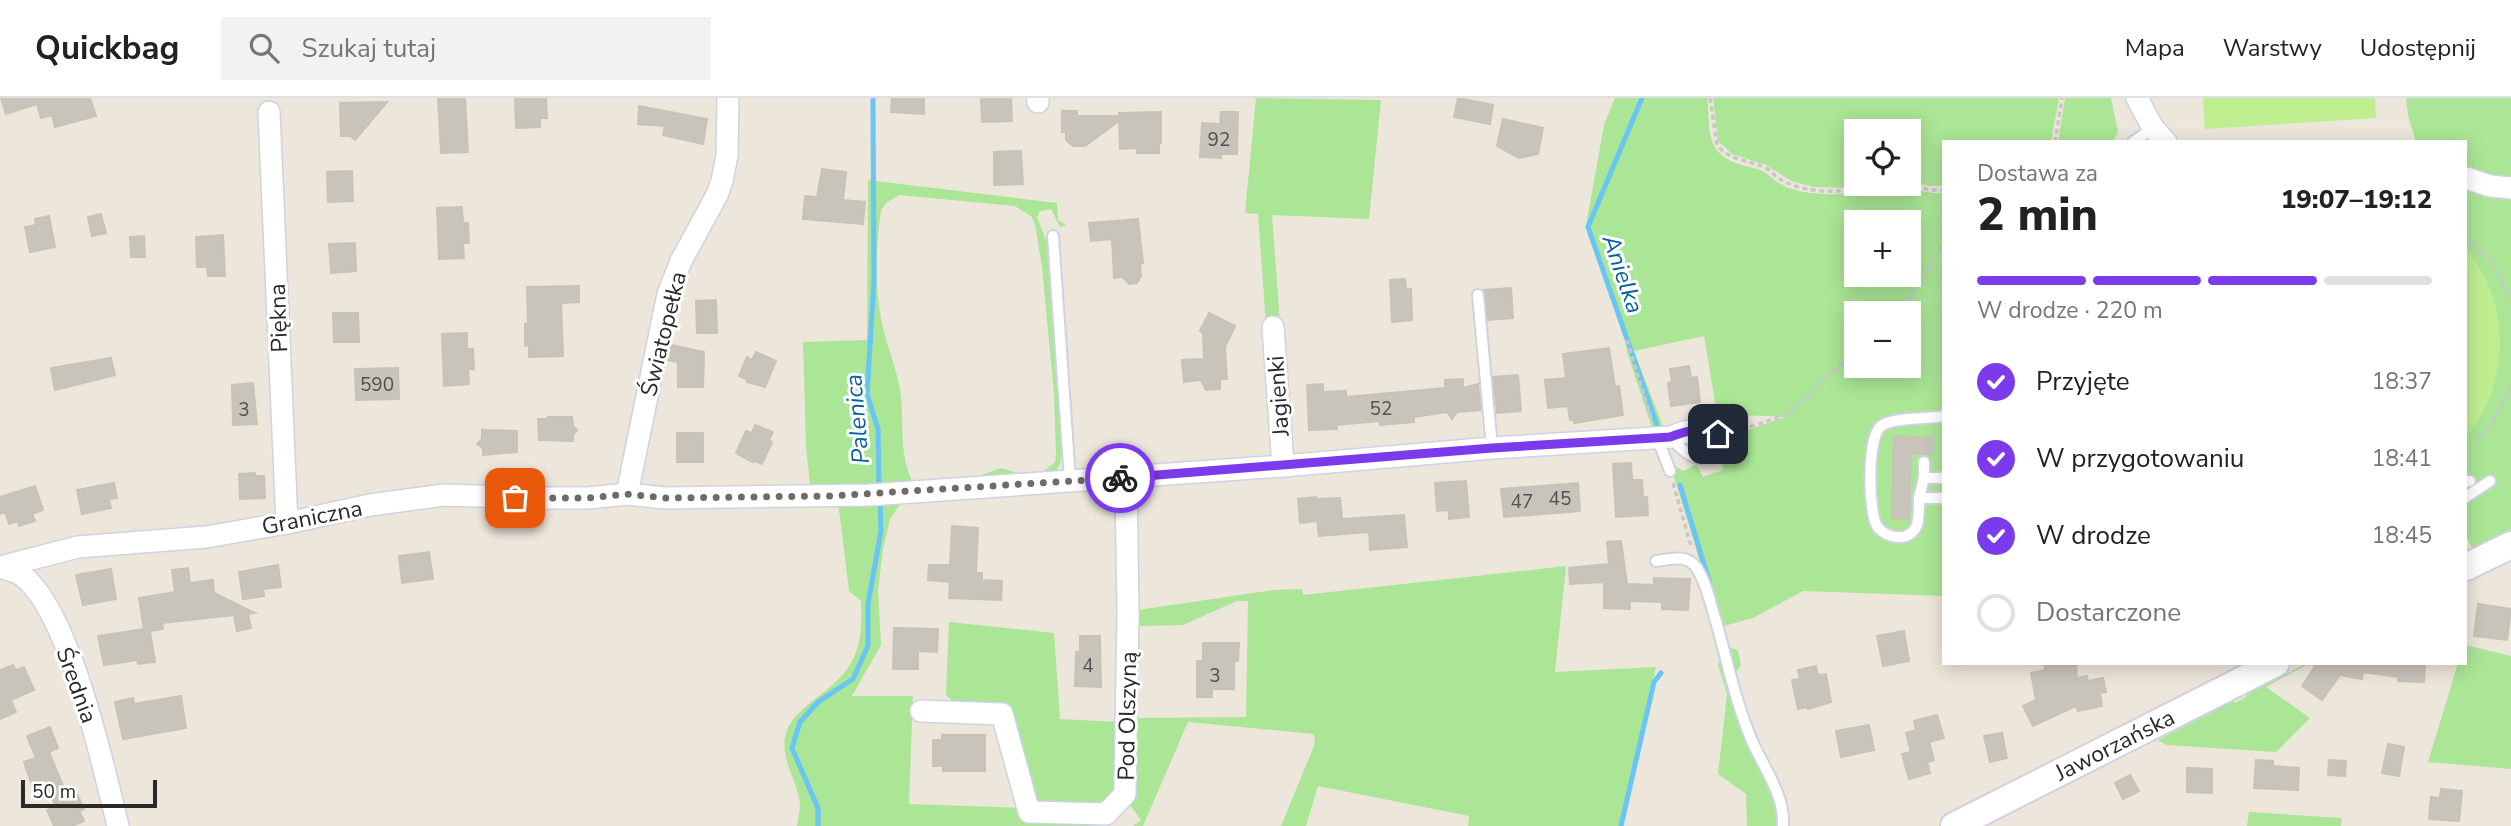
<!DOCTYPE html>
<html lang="pl">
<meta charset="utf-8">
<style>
:root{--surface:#fff;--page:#f2f2f2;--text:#222;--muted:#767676;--line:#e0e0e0;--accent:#7c3aed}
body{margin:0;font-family:"Nunito Sans",sans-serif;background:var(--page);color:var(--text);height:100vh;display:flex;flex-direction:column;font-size:26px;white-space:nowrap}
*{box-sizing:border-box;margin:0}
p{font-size:23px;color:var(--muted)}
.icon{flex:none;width:38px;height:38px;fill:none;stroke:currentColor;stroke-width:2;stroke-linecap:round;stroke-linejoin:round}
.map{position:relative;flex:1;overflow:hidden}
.side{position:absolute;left:1942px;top:42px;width:525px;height:525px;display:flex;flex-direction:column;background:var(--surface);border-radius:0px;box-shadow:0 4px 18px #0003}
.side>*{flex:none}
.controls{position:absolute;left:1844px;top:21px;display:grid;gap:14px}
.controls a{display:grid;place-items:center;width:77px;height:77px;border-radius:0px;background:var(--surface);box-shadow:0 4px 18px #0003;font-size:35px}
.scale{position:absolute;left:21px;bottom:18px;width:136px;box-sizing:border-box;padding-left:7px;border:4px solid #2a2a2a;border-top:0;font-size:19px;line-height:24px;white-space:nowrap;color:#2a2a2a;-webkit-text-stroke:5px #fff;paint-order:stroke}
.pin{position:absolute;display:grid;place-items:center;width:60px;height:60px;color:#fff;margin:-30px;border-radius:14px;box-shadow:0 4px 10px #0006}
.courier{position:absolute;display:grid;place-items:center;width:70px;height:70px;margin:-35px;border:5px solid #7c3aed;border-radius:50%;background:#fff;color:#222;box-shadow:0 2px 9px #0007}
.headline em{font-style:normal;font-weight:800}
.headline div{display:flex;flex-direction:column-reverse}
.headline{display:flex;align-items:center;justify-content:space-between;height:119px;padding:0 35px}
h1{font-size:46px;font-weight:800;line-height:52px}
.bar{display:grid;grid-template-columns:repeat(4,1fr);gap:10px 7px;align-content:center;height:84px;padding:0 35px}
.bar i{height:9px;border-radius:5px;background:var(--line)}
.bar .current{background:var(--accent)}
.bar p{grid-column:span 4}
ol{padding:0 35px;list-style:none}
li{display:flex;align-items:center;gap:21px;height:77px}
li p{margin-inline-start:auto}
li .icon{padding:7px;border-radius:50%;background:var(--accent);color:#fff;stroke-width:4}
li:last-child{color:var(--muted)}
li i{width:38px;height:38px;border:4px solid var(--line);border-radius:50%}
header{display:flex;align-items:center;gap:42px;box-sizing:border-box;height:98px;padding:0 35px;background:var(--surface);border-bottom:2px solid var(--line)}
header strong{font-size:33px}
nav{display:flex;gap:38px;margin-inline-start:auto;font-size:24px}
.search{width:490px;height:63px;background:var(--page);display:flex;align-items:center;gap:18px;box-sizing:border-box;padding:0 24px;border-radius:0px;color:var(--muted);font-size:26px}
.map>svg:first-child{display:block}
.green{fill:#aae695;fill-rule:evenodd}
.pitch{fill:#bfee90}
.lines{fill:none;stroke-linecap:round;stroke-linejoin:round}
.stream{stroke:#68c5f4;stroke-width:5}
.building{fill:#c8c3bb;stroke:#c8c3b5;stroke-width:2}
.service-casing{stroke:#d0d2e4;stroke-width:14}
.minor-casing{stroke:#d0d2e4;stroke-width:24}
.tertiary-casing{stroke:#d0d2e4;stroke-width:30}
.path{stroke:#c8c8c8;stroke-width:3.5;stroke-dasharray:5 3.5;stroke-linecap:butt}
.service{stroke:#fff;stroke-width:10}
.minor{stroke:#fff;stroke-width:21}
.tertiary{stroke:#fff;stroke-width:26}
.done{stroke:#6e6c68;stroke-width:7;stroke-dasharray:0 12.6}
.route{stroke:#7c3aed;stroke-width:9}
.labels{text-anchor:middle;stroke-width:6;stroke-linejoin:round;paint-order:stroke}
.number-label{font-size:19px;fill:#52504e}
.street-label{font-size:23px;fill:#2a2a2a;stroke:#fff}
.water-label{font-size:24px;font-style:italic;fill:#0761a1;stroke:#fff}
</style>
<header>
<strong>Quickbag</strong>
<div class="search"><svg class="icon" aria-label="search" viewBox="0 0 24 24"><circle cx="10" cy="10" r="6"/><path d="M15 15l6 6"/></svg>Szukaj tutaj</div>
<nav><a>Mapa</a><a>Warstwy</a><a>Udostępnij</a></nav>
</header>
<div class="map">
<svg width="2511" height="728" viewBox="0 0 2511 728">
<rect width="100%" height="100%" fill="#ede6db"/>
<g class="green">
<polygon points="1256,0 1381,2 1369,121 1272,117 1280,226 1266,227 1258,116 1245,115"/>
<path d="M 1615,0 L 1707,0 C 1710,17 1706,38 1717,52 C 1727,66 1745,67 1760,72 C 1768,75 1774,83 1782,87 C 1797,94 1817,97 1834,96 C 1854,96 1872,85 1892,86 C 1910,87 1926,97 1944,95 L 1944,498 L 1803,493 L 1753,520 L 1724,528 L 1730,550 L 1738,552 L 1741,568 L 1734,576 L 1672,372 L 1674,367 L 1683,373 L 1696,367 L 1703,379 L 1723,372 C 1720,360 1728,351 1725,337 L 1748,332 L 1785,319 L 1717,316 L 1704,238 L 1634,253 L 1663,328 L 1701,324 L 1700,327 L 1652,330 L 1627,254 L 1624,235 L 1586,128 L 1604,27 ZM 1857,124 L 1909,124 L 1909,177 L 1857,177 ZM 1857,215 L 1909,215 L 1909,268 L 1857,268 Z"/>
<polygon points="1713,0 2059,0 2051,44 1944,44 1944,88 1930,88 1909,83 1909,33 1857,33 1857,86 1863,86 1847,90 1813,89 1791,83 1766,67 1732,56 1718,43"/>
<polygon points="2065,0 2111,0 2118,34 2113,44 2058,44"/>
<polygon points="2406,0 2511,0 2511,85 2466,74 2466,44 2416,44 2408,17"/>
<path d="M 868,82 L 1057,105 L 1058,122 L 1066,127 L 1060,129 L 1051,111 L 1040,113 L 1037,119 L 1049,150 L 1063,348 L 1060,366 L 1054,376 L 814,391 L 810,387 L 806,347 L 803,244 L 867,242 ZM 899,97 L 1015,108 L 1031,118 L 1035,126 L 1042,169 L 1054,295 L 1056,355 L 1055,364 L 1044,373 L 1018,375 L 1001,370 L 976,379 L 913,384 C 899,358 904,328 901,299 C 898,272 886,247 881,221 C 875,187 876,146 881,113 L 885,106 Z"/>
<polygon points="2466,86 2511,95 2511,432 2473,451 2466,439"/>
<path d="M 1144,384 L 1155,386 C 1144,393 1139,400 1135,412 L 1138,512 L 1274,492 L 1302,491 L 1303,497 L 1566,468 L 1555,574 L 1656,569 L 1620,728 L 1468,728 L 1469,718 L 1318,688 L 1306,728 L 1281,728 L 1314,648 L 1315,641 L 1313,636 L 1188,624 L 1143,728 L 1133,728 L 1141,722 L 1130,707 L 1136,620 L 1246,619 L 1248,503 L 1237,503 L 1183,527 L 1140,528 L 1135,513 L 1133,399 Z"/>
<path d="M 905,399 L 890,421 L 883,451 L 878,492 L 881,547 L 852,598 L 913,598 L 909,706 L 1022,710 L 1027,724 L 1106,725 L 1108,728 L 797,728 C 798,721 800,713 800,706 C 797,679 775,655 789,628 C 795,616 810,605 820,597 C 857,570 863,548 861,503 L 849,493 L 838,403 Z"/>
<polygon points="1695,475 1751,651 1775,702 1777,728 1747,728 1746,696 1718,676 1727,596 1718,567 1720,557"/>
<polygon points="949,524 1054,535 1060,621 1119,624 1114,701 1103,711 1036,706 1013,620 957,607 946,597"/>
<polygon points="2466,547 2511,558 2511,671 2428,664 2458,565 2466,565"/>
<polygon points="2307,565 2310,565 2266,589 2310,620 2276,654 2167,647 2158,642 2233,603 2235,605 2246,599 2246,597"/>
<polygon points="2249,714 2342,720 2341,728 2247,728"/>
</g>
<g class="pitch">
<polygon points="2203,0 2375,0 2376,20 2205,31"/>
<path d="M 2466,151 C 2511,202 2511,287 2466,338 Z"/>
</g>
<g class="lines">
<g class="stream">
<polyline points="873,0 874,182 867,296 878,331 879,391"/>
<polyline points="1642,0 1588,129 1657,327"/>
<polyline points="1680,387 1710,486"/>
<polyline points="818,728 818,710 792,650 800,624 818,604 853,581 868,548 868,506 881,433 880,401"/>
<polyline points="1621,728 1654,584 1661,575"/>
</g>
</g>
<g class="building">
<polygon points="1,0 90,0 96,18 55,29 52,17 41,20 37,6 6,16"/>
<polygon points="438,0 465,0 468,54 441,55"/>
<polygon points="515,0 546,0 547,20 540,20 540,29 516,30"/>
<polygon points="892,0 924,0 924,16 891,14"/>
<polygon points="981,0 1011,0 1012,23 982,24"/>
<polygon points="1458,0 1493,7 1490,26 1454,19"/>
<polygon points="387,4 355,42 351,38 341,38 340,5"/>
<polygon points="639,8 707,21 703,46 663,37 665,28 638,26"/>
<polygon points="1062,13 1077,13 1077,18 1119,18 1119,15 1161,14 1161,45 1159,45 1159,55 1137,55 1137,50 1120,51 1119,23 1085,48 1073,48 1066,42 1066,34 1062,34"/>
<polygon points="1221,14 1238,14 1237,56 1221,56 1221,60 1200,59 1202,25 1220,26"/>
<polygon points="1503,21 1543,30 1538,56 1519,60 1497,48"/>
<polygon points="1021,53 1023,86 994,87 994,54"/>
<polygon points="822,71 846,74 843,102 865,104 863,126 803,121 805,98 817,99"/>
<polygon points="352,73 353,103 328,104 327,74"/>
<polygon points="462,109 463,125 468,125 469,145 463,145 464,160 439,161 437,110"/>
<polygon points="101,116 106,135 92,138 88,119"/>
<polygon points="49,118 55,149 30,154 25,129 36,127 35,121"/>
<polygon points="1138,121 1143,165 1140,165 1141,178 1137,185 1129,186 1123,179 1114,180 1112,141 1091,143 1089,125"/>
<polygon points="223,137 225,178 208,178 207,169 197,169 196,139"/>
<polygon points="144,138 145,159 131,159 130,139"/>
<polygon points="355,145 356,173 331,175 329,146"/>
<polygon points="1405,181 1406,192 1411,191 1412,222 1392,224 1390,182"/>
<polygon points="579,188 579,204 561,205 563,258 529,259 529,247 525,248 525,226 528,226 527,189"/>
<polygon points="1511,190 1513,220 1488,222 1484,192"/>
<polygon points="716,202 717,235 697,235 696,203"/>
<polygon points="333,215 358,215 359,244 334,244"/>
<polygon points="1209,215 1235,228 1225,249 1227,281 1220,281 1220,291 1206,292 1201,282 1184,284 1182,262 1204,261 1203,235 1200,233"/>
<polygon points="467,235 467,251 473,251 474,271 468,271 469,286 444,288 442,236"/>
<polygon points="671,247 704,254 703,289 678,289 678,264 668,262"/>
<polygon points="1609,250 1615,289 1619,288 1623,317 1574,325 1573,321 1570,322 1568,308 1548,310 1545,282 1566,280 1563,256"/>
<polygon points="756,254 776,263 765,289 747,284 746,281 739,278 747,259 752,262"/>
<polygon points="111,260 115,277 55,292 51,270"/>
<polygon points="1689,268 1691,280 1697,279 1700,304 1671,308 1668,285 1672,284 1670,271"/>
<polygon points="398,270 399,301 356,302 355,271"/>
<polygon points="1518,277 1521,313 1497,315 1493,279"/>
<polygon points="1463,281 1463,290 1478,286 1481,312 1457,314 1452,321 1447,314 1414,319 1414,324 1380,327 1380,323 1336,327 1337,331 1309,332 1307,287 1323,286 1323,294 1346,293 1346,299 1445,290 1445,282"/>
<polygon points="253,285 257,326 233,327 232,287"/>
<polygon points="548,319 572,319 573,328 577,332 573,337 573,343 539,342 538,321 548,321"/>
<polygon points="755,327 773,334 769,342 772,344 762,366 755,363 752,364 736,355 746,333 752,335"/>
<polygon points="482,332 517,333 517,354 483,357 483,350 477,346 482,341"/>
<rect x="677" y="335" width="26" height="29"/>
<polygon points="1894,338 1932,340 1931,356 1911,356 1909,421 1892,420"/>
<polygon points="1631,365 1632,382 1642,382 1643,400 1647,399 1648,417 1616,419 1613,366"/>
<polygon points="255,375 255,378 264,378 265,400 240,401 239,376"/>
<polygon points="1466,383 1469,419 1449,421 1449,412 1437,413 1435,385"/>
<polygon points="114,385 117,400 109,401 111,410 82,416 77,392"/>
<polygon points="1578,385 1580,413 1504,419 1501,391"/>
<polygon points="35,388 43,412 32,416 35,423 19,428 18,423 9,426 5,414 0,416 0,399"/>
<polygon points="1316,399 1316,401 1340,400 1342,421 1404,417 1407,449 1370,452 1369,434 1319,438 1317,423 1300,425 1298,401"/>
<polygon points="952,428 978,430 976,475 982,475 982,482 1002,483 1001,502 949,500 950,484 928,482 929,467 950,467"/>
<polygon points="1621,443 1627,486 1654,487 1654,480 1690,481 1688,512 1662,511 1662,504 1630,503 1630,511 1604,510 1604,484 1570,486 1569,470 1609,466 1607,444"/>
<polygon points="429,454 433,481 402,485 399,458"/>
<polygon points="278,467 281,489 263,491 264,498 243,501 239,474"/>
<polygon points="188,470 190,485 213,482 214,495 255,515 248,516 251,530 237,533 234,517 162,525 163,531 150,533 155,564 138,566 137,562 104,567 98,538 144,531 139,500 175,494 172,472"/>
<polygon points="111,471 116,501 83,507 76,477"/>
<polygon points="2478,506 2511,511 2507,542 2474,538"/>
<polygon points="894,530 938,531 937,554 918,553 918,571 893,571"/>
<polygon points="1904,533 1909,563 1883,568 1877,538"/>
<polygon points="1080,538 1100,538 1101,589 1075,588 1076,554 1080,554"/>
<polygon points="1203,545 1239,545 1238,563 1234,563 1234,591 1212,591 1212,599 1197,599 1197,563 1203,563"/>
<polygon points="2044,565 2076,565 2077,580 2087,578 2088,583 2103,580 2106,594 2100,595 2102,608 2078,613 2076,608 2033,628 2023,608 2036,602 2031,575 2045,572"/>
<polygon points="2315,565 2425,565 2424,584 2398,583 2398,579 2363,574 2362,581 2340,577 2322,602 2302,588 2314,570"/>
<polygon points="13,567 16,572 24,569 34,592 11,602 9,598 16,614 0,621 0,572"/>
<polygon points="1816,568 1818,577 1826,576 1831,604 1808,611 1807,609 1798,611 1792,582 1800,581 1798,572"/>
<polygon points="181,598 186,630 123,641 115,604 133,600 134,606"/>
<polygon points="1937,617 1944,640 1929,644 1934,662 1927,664 1930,675 1909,681 1902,656 1911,654 1906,635 1916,632 1914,623"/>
<polygon points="1869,627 1874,652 1841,659 1836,633"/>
<polygon points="50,629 58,650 49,654 65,693 74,689 84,711 79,713 84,723 72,728 54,728 47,712 56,709 45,682 32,687 24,664 36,660 27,638"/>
<polygon points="2002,635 2007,660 1990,664 1984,638"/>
<polygon points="942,637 985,637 985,673 943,673 943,668 933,668 933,642 942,642"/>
<polygon points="2388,646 2404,649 2399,678 2382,675"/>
<polygon points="2256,662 2273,663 2273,668 2299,670 2298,692 2254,690"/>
<polygon points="2329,662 2346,663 2345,678 2328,677"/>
<polygon points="2187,670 2212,671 2212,695 2187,694"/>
<polygon points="2130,677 2139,693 2123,701 2115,685"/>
<polygon points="2441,691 2462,693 2459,723 2429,721 2431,699 2440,700"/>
</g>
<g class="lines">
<defs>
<g id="service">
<polyline points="2133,44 2153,30"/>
<polyline points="1053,138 1070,382"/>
<polyline points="1478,197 1492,350"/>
<path d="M 1944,318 C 1929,321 1892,319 1881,328 C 1867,339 1868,413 1877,428 C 1886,441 1910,445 1917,427 C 1919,419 1919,408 1919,400 L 1944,400"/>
<polyline points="1657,339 1670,373"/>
<path d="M 1670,339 C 1684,355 1700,370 1718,351 L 1718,336"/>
<polyline points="1924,364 1924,380"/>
<polyline points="2466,383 2470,383"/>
<polyline points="2466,399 2490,383"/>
<polyline points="1919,400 1924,380 1944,380"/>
<path d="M 1656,463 C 1670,461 1686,456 1696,469 C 1706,483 1710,504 1715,520 C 1727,561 1735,603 1752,643 C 1764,670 1785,698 1783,728"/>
</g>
<g id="minor">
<polyline points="1038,0 1038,4"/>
<polyline points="2137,0 2153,30 2166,44"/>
<polyline points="269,14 287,425"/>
<polyline points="2466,80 2490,88 2511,90"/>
<polyline points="1273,229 1283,368"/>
<polyline points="627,396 668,196 681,163 717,97 722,83 727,57 728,0"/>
<path d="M 0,469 L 78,449 L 206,439 L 287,425 L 370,407 L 444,397 L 539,400 L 588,400 L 627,396 L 665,400 L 870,397 L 1283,368 L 1492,350 L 1670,339 C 1684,334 1705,326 1718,336"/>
<path d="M 0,469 C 6,471 14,473 20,476 C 69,509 104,671 118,728"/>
<polyline points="921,613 1002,616 1029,714 1106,716 1125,696 1128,515 1126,379"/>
</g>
<g id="tertiary">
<polyline points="2466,469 2511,447"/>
<path id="s1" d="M 1954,728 L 2276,565"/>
</g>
</defs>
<use href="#service" class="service-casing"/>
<use href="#minor" class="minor-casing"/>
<use href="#tertiary" class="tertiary-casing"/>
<g class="path">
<path d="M 1710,0 L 1717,47 C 1731,64 1748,61 1766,70 C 1772,74 1777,80 1783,83 C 1811,97 1846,95 1875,86"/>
<polyline points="2055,44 2062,0"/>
<polyline points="1907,86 1931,92 1944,92"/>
<polyline points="2466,137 2493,166 2511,201"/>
<polyline points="1896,215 1924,183 1944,144"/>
<polyline points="1627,242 1652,323"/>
<polyline points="1734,334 1789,316 1857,251"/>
<polyline points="2477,343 2494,323 2511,289"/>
<polyline points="1933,353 1933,333"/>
<polyline points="1673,385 1691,448"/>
</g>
<use href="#service" class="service"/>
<use href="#minor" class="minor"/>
<use href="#tertiary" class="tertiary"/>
</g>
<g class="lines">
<polyline class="done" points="515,400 587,400 627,396 665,400 830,398 1120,380"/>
<path class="route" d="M 1120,380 L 1492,350 L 1670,339 C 1684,334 1705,326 1718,336"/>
</g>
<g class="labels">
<g class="number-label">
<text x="1219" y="48">92</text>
<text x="377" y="293">590</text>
<text x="1381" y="317">52</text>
<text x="244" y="318">3</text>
<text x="1560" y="407">45</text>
<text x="1522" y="410">47</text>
<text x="1088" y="574">4</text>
<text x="1215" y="584">3</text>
</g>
<g class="street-label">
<text transform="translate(278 220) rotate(-92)" y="8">Piękna</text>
<text transform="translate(663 236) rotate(-76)" y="8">Światopełka</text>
<text transform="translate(1278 298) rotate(-94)" y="8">Jagienki</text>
<text transform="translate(312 419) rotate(-11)" y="8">Graniczna</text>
<text transform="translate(77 587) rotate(70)" y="8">Średnia</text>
<text transform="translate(1127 618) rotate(-89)" y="8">Pod Olszyną</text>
<text dy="8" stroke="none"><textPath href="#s1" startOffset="180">Jaworzańska</textPath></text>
</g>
<g class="water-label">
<text transform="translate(1623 176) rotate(71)" y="8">Anielka</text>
<text transform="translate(857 321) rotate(-95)" y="8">Palenica</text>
</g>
</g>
</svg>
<div class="controls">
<a><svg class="icon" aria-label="locate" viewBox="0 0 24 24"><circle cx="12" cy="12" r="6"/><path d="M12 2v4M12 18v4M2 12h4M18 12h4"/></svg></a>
<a>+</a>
<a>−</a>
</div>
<div class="scale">50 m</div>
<div class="pin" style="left:515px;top:400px;background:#ea580c"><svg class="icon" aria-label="bag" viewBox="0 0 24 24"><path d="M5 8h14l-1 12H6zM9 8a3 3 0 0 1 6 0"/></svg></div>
<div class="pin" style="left:1718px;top:336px;background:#1f2937"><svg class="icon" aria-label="home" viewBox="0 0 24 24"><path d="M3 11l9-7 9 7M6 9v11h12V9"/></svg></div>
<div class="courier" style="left:1120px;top:380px"><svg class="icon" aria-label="bike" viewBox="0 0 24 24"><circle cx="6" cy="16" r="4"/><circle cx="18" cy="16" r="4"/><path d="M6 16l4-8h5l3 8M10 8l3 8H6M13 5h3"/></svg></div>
<section class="side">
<div class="headline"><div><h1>2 min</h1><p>Dostawa za</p></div><em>19:07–19:12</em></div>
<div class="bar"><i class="current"></i><i class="current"></i><i class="current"></i><i></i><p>W drodze · 220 m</p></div>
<ol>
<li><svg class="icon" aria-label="check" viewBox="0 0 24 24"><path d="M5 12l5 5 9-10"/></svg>Przyjęte<p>18:37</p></li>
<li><svg class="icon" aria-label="check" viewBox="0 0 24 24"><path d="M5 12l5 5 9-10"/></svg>W przygotowaniu<p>18:41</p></li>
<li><svg class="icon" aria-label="check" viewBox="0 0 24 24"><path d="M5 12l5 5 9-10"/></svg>W drodze<p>18:45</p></li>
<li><i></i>Dostarczone</li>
</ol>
</section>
</div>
